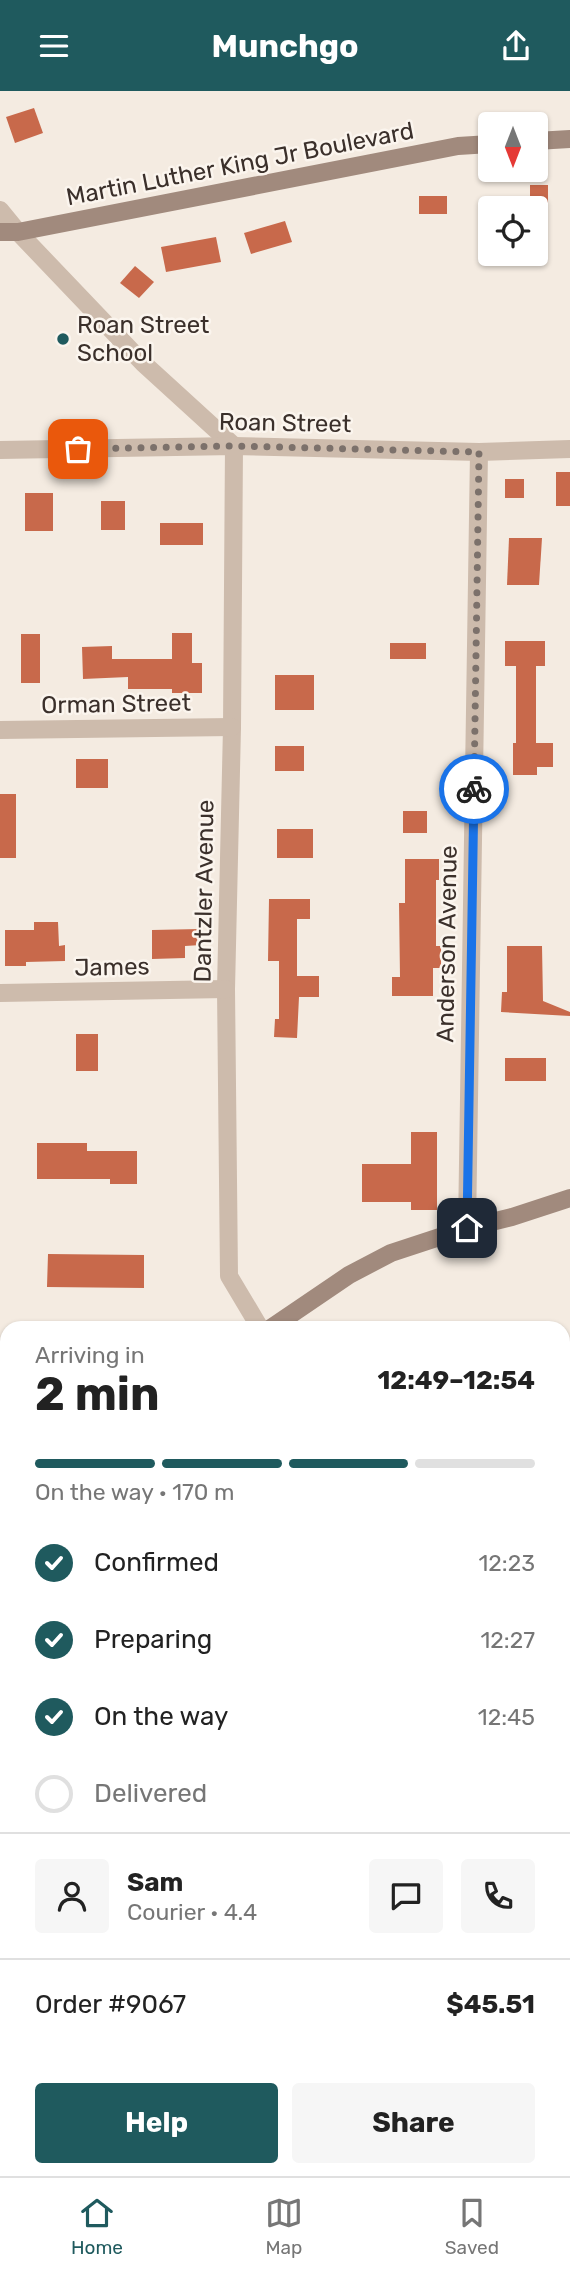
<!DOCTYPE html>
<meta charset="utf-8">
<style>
:root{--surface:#fff;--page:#f6f6f6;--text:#222;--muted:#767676;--line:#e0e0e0;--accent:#1f5a5e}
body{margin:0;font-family:Rubik,sans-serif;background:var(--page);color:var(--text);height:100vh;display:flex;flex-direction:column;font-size:26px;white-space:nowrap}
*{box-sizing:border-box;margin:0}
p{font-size:23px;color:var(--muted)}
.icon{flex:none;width:38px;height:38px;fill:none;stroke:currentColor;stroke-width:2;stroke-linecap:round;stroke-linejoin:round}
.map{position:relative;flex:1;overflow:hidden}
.panel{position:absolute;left:0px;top:1230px;width:570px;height:856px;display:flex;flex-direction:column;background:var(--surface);border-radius:21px 21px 0 0;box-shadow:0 2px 5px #0004}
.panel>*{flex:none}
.needle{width:46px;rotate:180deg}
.buttons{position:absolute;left:478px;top:21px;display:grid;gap:14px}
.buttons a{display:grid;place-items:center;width:70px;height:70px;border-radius:7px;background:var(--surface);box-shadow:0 2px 5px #0004;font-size:35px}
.pin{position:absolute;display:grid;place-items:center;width:60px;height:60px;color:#fff;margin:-30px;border-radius:14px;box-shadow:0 4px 10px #0006}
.courier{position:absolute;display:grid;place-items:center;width:70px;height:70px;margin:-35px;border:5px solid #1a73e8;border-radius:50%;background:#fff;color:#222;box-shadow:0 2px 9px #0007}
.summary em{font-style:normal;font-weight:700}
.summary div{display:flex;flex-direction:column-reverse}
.summary{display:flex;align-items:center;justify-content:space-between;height:119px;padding:0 35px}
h1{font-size:46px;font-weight:700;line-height:52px}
.bar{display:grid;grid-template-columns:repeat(4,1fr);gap:10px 7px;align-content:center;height:84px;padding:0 35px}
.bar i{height:9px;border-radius:5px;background:var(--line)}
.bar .active{background:var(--accent)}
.bar p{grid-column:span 4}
.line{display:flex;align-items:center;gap:18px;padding:0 35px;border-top:2px solid var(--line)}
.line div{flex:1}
.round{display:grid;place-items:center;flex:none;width:74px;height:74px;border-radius:7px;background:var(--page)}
ol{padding:0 35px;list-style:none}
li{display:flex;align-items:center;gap:21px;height:77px}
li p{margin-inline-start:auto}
li .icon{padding:7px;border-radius:50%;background:var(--accent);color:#fff;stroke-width:4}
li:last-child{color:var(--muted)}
li i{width:38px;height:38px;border:4px solid var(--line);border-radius:50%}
.primary-button{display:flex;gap:14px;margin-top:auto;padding:14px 35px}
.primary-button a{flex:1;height:80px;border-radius:7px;background:var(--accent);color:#fff;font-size:28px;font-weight:700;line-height:80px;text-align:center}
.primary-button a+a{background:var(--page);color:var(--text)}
header{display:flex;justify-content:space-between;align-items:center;height:91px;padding:0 35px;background:var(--accent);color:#fff;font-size:32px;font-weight:700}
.menu{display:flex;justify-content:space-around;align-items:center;height:98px;border-top:2px solid var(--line);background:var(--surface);font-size:19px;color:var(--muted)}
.menu a{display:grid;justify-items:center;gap:4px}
.menu .active{color:var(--accent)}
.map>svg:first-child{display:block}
.building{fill:#c8694b}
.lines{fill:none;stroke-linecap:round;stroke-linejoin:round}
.street{stroke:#cdbbac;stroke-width:18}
.secondary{stroke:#a18a7d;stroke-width:18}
.done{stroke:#7c716b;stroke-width:7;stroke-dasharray:0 12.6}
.route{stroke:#1a73e8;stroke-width:9}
.poi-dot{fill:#1f5a5e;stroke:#fbf5ee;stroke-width:2.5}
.labels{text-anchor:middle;stroke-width:5;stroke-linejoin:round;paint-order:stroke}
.street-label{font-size:24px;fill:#3b302b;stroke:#fbf5ee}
.poi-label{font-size:24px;fill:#3b302b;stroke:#fbf5ee;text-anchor:start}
</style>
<header><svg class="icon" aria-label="menu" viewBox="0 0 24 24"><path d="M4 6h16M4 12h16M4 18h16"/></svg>Munchgo<svg class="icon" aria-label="share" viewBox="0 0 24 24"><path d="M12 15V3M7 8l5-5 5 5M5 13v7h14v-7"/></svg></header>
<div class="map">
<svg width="570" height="2085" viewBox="0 0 570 2085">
<rect width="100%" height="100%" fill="#f4ebe1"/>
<g class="building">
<polygon points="34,17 43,42 15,52 6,26"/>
<rect x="530" y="94" width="18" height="23"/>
<rect x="419" y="105" width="28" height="18"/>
<polygon points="285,130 292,151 251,163 244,142"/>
<polygon points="216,146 221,171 166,181 161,156"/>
<polygon points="135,175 154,191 139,207 120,192"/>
<rect x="556" y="381" width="14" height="34"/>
<rect x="505" y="388" width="19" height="19"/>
<rect x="25" y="402" width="28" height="38"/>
<rect x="101" y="410" width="24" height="29"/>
<rect x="160" y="432" width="43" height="22"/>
<polygon points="509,447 542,447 539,494 507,494"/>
<polygon points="172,542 192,542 192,572 202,572 202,602 172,602 172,598 128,598 128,586 83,588 82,556 112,555 112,568 172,568"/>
<rect x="21" y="543" width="19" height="49"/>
<polygon points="505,550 545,550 545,575 536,575 536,652 553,652 553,676 537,676 537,684 513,684 513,652 516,652 516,575 505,575"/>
<rect x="390" y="552" width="36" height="16"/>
<rect x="275" y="584" width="39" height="35"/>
<rect x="275" y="655" width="29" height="25"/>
<rect x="76" y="668" width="32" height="29"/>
<rect x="0" y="703" width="16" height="64"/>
<rect x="403" y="720" width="24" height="22"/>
<rect x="277" y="738" width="36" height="29"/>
<polygon points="405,768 439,768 439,789 436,789 436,855 441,855 441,877 433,877 433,905 392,905 392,886 400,886 399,812 405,812"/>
<polygon points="269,808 310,808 310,828 297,828 297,885 319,885 319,906 299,906 297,947 274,946 275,928 279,928 279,870 268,870"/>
<polygon points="34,831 58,831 59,855 65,854 65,870 26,871 26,875 5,875 5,839 34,839"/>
<polygon points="200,838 201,854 185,855 185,867 152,868 152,839"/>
<polygon points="507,855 542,855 543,910 570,921 570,925 501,921 502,901 507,901"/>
<rect x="76" y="943" width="22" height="37"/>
<rect x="505" y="967" width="41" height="23"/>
<polygon points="411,1041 437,1041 437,1119 411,1119 411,1111 362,1111 362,1073 411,1073"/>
<polygon points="37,1052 87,1052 87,1060 137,1060 137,1093 110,1093 110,1088 37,1088"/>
<polygon points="48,1163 144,1164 144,1197 47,1196"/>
</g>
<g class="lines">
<g class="street">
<polyline points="0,119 18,141 143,272 234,355 232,636 226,898 229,1185 260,1237"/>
<polyline points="0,359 234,355 479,361 570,358"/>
<polyline points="0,639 232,636"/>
<polyline points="0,902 226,898"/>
<polyline points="467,1137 479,361"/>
<polyline points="0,1790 7,1790"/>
<polyline points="0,1967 7,1966"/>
</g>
<g class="secondary">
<polyline points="536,50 570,48"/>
<polyline points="0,141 18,141 458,55 490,53"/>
<polyline points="271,1237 349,1184 391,1162 467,1137 512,1126 570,1107"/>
<polyline points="0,1512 7,1503"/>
</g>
</g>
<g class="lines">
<polyline class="done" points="78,358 234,355 479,361 474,698"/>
<polyline class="route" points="467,1137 474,698"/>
</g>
<circle class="poi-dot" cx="63" cy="248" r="7"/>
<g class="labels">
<g class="street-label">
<text transform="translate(240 73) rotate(-11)" y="8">Martin Luther King Jr Boulevard</text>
<text transform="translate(285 332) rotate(1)" y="8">Roan Street</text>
<text transform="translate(116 613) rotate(-1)" y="8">Orman Street</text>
<text transform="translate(204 800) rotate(-89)" y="8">Dantzler Avenue</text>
<text transform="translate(447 853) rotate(-89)" y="8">Anderson Avenue</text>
<text transform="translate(112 876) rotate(-1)" y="8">James</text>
</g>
<g class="poi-label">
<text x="77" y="242">Roan Street<tspan x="77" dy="28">School</tspan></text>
</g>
</g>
</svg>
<div class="buttons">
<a><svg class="needle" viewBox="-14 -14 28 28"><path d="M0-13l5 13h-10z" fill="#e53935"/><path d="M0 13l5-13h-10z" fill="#767676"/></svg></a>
<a><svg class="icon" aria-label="locate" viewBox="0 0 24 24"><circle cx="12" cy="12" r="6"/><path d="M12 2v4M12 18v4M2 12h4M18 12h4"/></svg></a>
</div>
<div class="pin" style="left:78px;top:358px;background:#ea580c"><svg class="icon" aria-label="bag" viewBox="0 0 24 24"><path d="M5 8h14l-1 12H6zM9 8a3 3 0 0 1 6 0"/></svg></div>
<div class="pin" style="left:467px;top:1137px;background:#1f2937"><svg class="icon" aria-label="home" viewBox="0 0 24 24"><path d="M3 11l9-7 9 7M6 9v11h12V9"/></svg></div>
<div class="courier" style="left:474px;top:698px"><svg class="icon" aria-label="bike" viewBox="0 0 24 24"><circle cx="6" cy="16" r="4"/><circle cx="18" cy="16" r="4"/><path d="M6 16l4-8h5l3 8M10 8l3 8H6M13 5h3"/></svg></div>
<section class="panel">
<div class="summary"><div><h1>2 min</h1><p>Arriving in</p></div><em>12:49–12:54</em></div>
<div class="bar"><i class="active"></i><i class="active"></i><i class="active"></i><i></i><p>On the way · 170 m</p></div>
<ol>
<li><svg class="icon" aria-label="check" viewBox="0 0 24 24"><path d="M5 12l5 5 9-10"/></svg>Confirmed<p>12:23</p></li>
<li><svg class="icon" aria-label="check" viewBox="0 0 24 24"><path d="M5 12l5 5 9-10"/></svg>Preparing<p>12:27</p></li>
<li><svg class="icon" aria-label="check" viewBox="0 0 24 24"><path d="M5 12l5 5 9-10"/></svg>On the way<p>12:45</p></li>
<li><i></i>Delivered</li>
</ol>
<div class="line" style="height:126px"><a class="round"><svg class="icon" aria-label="person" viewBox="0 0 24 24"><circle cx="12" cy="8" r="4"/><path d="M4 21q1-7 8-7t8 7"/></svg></a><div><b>Sam</b><p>Courier · 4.4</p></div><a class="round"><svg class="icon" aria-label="chat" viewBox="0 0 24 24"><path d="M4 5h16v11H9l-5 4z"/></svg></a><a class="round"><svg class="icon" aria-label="phone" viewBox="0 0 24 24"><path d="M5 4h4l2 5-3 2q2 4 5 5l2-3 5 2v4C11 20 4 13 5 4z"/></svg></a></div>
<div class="line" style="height:91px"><div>Order #9067</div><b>$45.51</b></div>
<div class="primary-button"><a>Help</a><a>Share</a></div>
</section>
</div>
<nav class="menu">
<a class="active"><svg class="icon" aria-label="home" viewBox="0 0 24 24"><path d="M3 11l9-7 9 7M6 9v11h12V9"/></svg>Home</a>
<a><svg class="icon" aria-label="map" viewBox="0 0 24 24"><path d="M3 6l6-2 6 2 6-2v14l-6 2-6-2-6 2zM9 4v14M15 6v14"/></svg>Map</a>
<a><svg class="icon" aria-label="saved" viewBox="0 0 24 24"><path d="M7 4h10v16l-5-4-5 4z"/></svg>Saved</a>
</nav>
